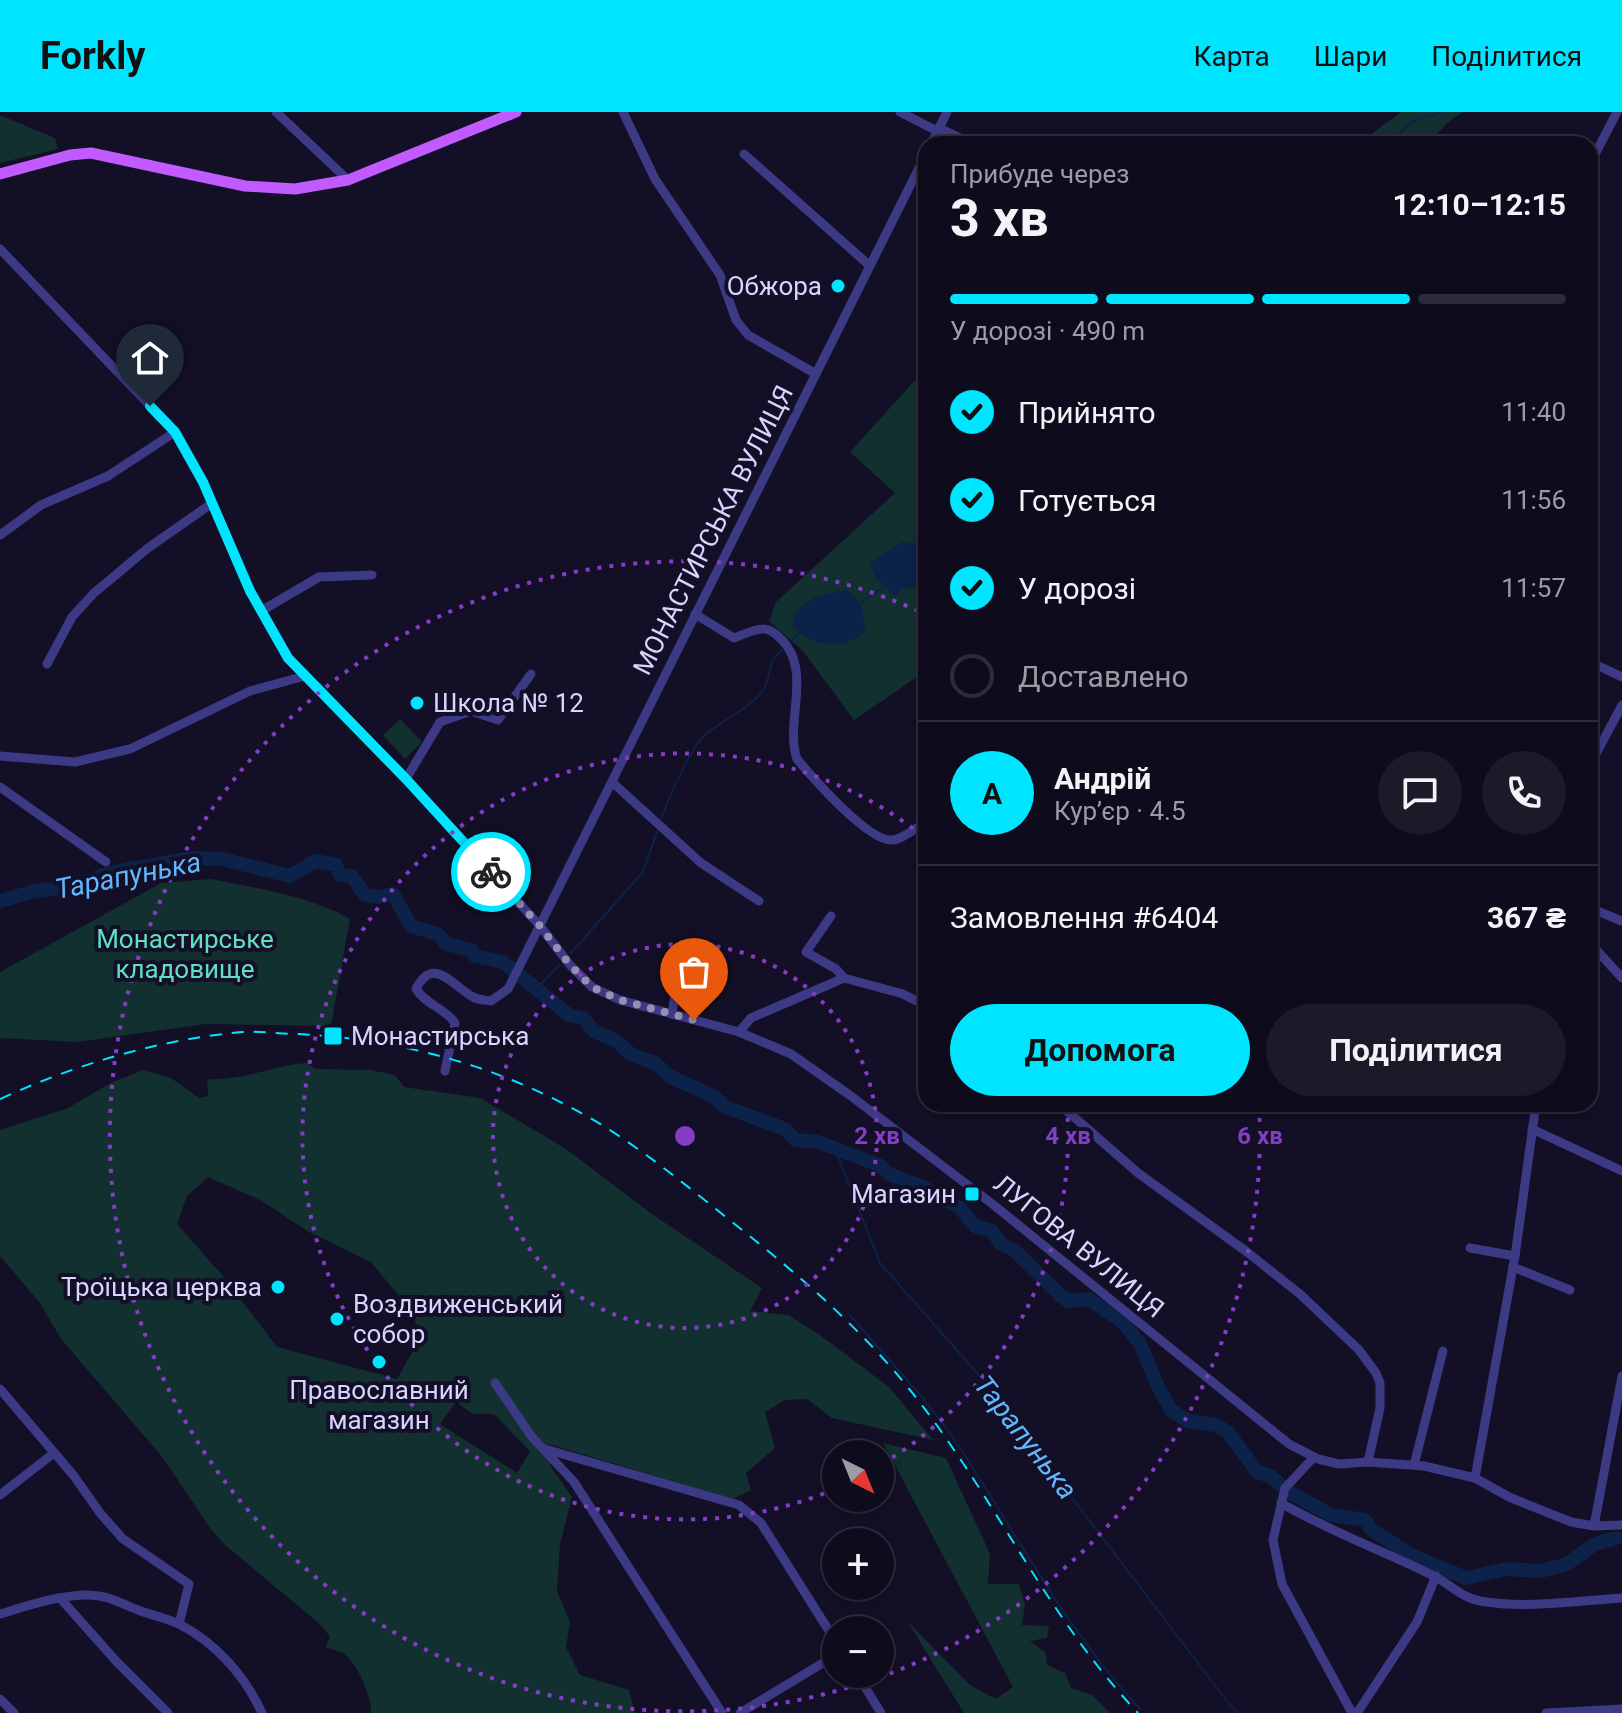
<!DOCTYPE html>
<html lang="uk">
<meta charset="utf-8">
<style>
:root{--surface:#0e0b1c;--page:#1c1929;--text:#f1f3f6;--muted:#9b9ba3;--line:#2e2b3b;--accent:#00e5ff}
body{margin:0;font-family:Roboto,sans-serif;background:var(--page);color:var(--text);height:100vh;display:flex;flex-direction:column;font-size:30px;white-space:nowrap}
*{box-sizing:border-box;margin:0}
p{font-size:26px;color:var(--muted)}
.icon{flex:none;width:44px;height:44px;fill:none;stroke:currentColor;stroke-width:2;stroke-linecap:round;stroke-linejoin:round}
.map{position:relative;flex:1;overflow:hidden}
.side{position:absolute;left:918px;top:24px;width:680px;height:976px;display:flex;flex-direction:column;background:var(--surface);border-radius:24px;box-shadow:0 4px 12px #0003,0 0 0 2px var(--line)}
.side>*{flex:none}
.needle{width:52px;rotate:137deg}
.buttons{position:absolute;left:822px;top:1328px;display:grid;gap:16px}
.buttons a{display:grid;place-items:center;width:72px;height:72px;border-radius:50%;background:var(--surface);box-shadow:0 4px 12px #0003,0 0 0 2px var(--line);font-size:40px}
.pin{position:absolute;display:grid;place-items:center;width:68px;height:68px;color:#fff;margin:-82px -34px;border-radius:50% 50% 50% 0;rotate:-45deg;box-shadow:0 0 8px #0007}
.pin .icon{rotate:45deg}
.courier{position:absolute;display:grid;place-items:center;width:80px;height:80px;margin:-40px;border:6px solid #00e5ff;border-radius:50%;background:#fff;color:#222;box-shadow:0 2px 10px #0007}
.headline em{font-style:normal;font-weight:700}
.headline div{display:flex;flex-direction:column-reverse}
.headline{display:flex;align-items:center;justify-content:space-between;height:136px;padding:0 32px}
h1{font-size:52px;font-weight:700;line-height:60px}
.bar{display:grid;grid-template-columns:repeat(4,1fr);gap:12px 8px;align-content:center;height:96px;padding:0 32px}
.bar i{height:10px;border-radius:6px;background:var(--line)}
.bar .on{background:var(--accent)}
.bar p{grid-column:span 4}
.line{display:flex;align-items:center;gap:20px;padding:0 32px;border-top:2px solid var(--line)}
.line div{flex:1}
.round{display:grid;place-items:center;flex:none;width:84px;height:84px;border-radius:42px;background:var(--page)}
ol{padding:0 32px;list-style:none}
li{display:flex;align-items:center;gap:24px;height:88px}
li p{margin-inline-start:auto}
li .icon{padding:8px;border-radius:50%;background:var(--accent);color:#111;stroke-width:4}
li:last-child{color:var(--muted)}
li i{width:44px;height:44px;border:4px solid var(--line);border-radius:50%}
.cta{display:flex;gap:16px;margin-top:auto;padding:16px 32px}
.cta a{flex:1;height:92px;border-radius:48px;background:var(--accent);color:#111;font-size:32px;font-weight:700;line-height:92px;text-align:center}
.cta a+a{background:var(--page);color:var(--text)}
header{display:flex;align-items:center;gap:48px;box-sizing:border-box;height:112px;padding:0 40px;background:var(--accent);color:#111}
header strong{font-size:38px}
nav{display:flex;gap:44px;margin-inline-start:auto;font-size:28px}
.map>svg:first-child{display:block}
.green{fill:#12302f;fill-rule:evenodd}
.water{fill:#0c2248}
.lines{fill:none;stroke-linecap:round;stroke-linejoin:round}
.stream{stroke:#0c2248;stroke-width:2}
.river{stroke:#0c2248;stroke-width:14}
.minor{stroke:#3d3a85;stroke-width:9}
.major{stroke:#c25bff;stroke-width:11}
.rail{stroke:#00e5ff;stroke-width:2;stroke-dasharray:12 10;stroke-linecap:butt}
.done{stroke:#948fb3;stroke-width:8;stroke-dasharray:0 14.4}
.route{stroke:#00e5ff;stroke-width:10}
.ring{fill:none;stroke:#843dc5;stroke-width:4;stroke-dasharray:4 8}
.poi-dot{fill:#00e5ff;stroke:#130f26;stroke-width:3}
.labels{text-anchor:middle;stroke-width:8;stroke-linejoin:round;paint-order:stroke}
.poi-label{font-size:26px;fill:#d9d4ff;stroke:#130f26;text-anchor:end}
.street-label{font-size:26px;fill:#d9d4ff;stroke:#130f26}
.park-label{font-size:26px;fill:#5fe0c0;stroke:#130f26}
.water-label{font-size:28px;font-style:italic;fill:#62b6ff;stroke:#130f26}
.centre{fill:#843dc5;stroke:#130f26;stroke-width:4}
.ring-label{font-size:24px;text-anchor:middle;font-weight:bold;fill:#843dc5;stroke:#130f26;stroke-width:8;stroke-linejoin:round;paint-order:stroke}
</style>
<header>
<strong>Forkly</strong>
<nav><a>Карта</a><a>Шари</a><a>Поділитися</a></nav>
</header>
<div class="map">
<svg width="1622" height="1601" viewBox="0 0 1622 1601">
<rect width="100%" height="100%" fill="#130f26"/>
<g class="green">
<polygon points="1401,0 1463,0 1447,11 1427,32 1358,32"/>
<polygon points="0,3 55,26 58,37 0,51"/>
<polygon points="926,256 926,559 854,608 803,539 769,509 776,490 895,381 850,340"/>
<polygon points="400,607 422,630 405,647 383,623"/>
<path d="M 211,767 C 259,777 308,783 350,807 L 331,914 L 206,912 L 77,930 L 0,926 L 0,860 L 161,771 Z"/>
<path d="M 306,951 L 316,957 L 370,958 L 395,963 L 404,975 L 480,986 L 566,1037 L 652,1102 L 762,1176 L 750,1199 L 788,1203 L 820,1223 L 889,1275 L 933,1328 L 832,1306 L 807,1287 L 785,1288 L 765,1300 L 775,1336 L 746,1361 L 751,1378 L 733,1387 L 548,1332 L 551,1355 L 572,1385 L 560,1433 L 557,1479 L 570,1510 L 566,1535 L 580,1563 L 629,1578 L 635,1601 L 371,1601 C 372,1585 357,1551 344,1542 C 339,1539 330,1537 325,1535 L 330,1525 L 321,1513 L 225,1433 L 210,1416 L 163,1346 L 61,1227 L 40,1191 L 0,1144 L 0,1018 L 68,996 L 111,971 L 143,958 L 171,966 L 199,986 L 208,984 L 207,967 C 243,969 270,954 306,951 ZM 208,1065 L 262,1089 L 307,1119 L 371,1150 L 408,1195 L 422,1223 L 397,1267 L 277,1235 L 223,1164 L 177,1112 L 187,1084 ZM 456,1290 L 473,1302 L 494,1302 L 530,1339 L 517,1361 L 440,1312 Z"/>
<polygon points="883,1331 946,1346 990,1442 988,1472 1019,1472 1025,1492 1022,1513 1049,1514 1047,1526 1030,1529 1046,1541 1047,1553 1065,1561 1071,1576 1092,1583 1110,1601 964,1601 907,1509 970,1573 996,1587 1013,1575"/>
</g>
<g class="water">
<polygon points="902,430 915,431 924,435 923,462 914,476 902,477 895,484 876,467 870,451"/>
<path d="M 847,478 L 860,490 L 866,518 C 846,540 811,535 793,515 C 795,486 823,482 847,478 Z"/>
</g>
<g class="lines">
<g class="stream">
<polyline points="1388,32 1413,9 1442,0"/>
<polyline points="859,492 883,475"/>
<polyline points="792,528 800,521"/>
<path d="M 661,707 C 668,688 691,635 705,623 C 723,607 745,600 761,581 C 773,566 764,554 782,538"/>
<polyline points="570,842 643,760 657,720"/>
<polyline points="535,878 560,852"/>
<polyline points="835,1037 880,1151 977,1261 1230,1593 1239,1601"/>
<path d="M 850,1203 C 883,1242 919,1278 949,1320 C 1013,1413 1062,1514 1140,1597"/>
</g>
<polyline class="river" points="0,789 35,779 83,773 100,764 115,760 192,746 222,747 290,764 315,749 336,753 340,763 352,764 365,783 378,785 393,782 411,814 438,822 446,832 472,838 475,844 503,850 569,903 583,906 595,920 615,928 632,943 655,951 671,965 713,984 725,995 785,1017 795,1028 818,1030 879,1053 889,1062 925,1076 960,1096 975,1114 992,1119 1001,1132 1014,1138 1062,1185 1068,1189 1089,1187 1123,1210 1140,1232 1158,1275 1172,1299 1188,1309 1216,1313 1228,1320 1257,1360 1270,1364 1289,1380 1331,1403 1365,1408 1372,1418 1413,1444 1466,1466 1506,1457 1541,1459 1567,1452 1595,1432 1616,1426"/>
<g class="minor">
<polyline points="276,0 348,68"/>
<polyline points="623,0 655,67 720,163 736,208 748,223 816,262"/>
<polyline points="900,0 937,19"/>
<polyline points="939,16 973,32"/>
<polyline points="931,32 947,0"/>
<polyline points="744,42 870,154"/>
<polyline points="1590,52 1617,0"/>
<polyline points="0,137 175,320 203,370 250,479 288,546 406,667 540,814 570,853 592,875 620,888 739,920 791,942 851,984 995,1094 1289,1332 1318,1347 1339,1352 1368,1350 1424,1354 1475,1366 1509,1385 1571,1410 1594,1414 1622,1413"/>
<polyline points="0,423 41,393 108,364 175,320"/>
<polyline points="261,499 319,465 372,463"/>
<path d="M 695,502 L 734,526 C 742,523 756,516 764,517 C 770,517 776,522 780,526 C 814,558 784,610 797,647 C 812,665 869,731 893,728 C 903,727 917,715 926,710"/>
<polyline points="1590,550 1622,565"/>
<polyline points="47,552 72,505 94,481 148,436 211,392"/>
<polyline points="0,644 75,650 130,637 250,579 305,564"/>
<polyline points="1590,653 1622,593"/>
<polyline points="406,667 440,610 471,599 498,608 531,562"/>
<polyline points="612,670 701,751 759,789"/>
<polyline points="0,675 106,750"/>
<polyline points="1590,796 1622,809"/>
<polyline points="831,804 806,840 836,857 844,866"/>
<polyline points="1590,831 1622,866"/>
<polyline points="672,902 682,835"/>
<polyline points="739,920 751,906 844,866 903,882 926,894"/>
<path d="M 445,959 L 455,911 C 445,896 426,893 416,877 C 433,843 452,873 473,885 C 478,888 485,888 491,889 L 508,877 L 926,42"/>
<polyline points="1059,992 1138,1061 1247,1140 1301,1183 1359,1238 1376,1261 1380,1271 1380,1296 1368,1350"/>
<polyline points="1532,1017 1622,1059"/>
<polyline points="1470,1136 1515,1144"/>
<polyline points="1513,1155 1570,1178"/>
<polyline points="495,1271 532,1325 574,1370 722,1601"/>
<polyline points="0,1277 74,1364 100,1401 123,1427 189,1472 179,1512"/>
<polyline points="545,1337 739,1393 761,1411 836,1530"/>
<polyline points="1314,1345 1285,1376 1273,1428 1282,1472 1352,1601"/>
<polyline points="1414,1353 1443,1239"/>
<polyline points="1475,1366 1515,1144 1536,992"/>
<polyline points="0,1383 54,1341"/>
<path d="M 1281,1391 C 1329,1419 1381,1438 1432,1463 C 1449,1471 1460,1485 1480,1489 C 1526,1497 1576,1489 1622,1486"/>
<polyline points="1594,1414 1622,1264"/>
<polyline points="60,1486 116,1549 168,1601"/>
<path d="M 0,1502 C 27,1494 56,1484 85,1483 C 106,1482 119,1491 138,1498 C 151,1503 166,1506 179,1512 C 216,1531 245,1564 262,1601"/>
<polyline points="857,1562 881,1601"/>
<polyline points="0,1587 14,1601"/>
<polyline points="740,1601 836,1543"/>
<polyline points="1357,1601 1417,1510 1436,1464"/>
<polyline points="1546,1601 1622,1597"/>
</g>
<polyline class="major" points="0,62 70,43 91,41 245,74 295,77 348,68 516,0"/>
<path class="rail" d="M 0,987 C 77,952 157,928 242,920 C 260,919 280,922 299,922 C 394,927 484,950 568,994 C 625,1023 677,1066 727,1106 C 793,1158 857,1212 910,1278 C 993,1381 1046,1504 1138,1601"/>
</g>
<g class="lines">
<polyline class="done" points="491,760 540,814 570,853 592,875 620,888 694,908"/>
<polyline class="route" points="150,294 175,320 203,370 250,479 288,546 406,667 491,760"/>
</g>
<g class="ring">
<circle cx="685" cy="1024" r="192"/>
<path d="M835 1377A383 383 0 1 1 923 724M1067 994A383 383 0 0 1 882 1352"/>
<path d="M1259 994A575 575 0 1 1 923 501"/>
</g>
<g class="poi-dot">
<circle cx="838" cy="174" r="8"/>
<circle cx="417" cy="591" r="8"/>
<rect x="323" y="914" width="20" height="20" rx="4"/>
<rect x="964" y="1074" width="16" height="16" rx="4"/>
<circle cx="278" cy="1175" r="8"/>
<circle cx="337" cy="1207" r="8"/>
<circle cx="379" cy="1250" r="8"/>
</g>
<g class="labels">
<g class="poi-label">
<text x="822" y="183">Обжора</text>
<text x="433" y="600" text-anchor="start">Школа № 12</text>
<text x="351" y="933" text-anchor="start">Монастирська</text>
<text x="956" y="1091">Магазин</text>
<text x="262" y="1184">Троїцька церква</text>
<text x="353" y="1201" text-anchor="start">Воздвиженський<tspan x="353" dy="30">собор</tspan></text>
<text x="379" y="1287" text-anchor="middle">Православний<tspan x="379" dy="30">магазин</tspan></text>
</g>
<g class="street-label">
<text transform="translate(713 418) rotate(-63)" y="9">МОНАСТИРСЬКА ВУЛИЦЯ</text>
<text transform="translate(1079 1134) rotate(39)" y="9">ЛУГОВА ВУЛИЦЯ</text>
</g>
<g class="park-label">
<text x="185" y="836">Монастирське<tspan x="185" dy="30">кладовище</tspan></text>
</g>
<g class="water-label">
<text transform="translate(128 763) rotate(-11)" y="10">Тарапунька</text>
<text transform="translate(1026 1325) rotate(52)" y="10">Тарапунька</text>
</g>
</g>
<circle cx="685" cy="1024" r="12" class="centre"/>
<g class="ring-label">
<text x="877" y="1032">2 хв</text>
<text x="1068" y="1032">4 хв</text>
<text x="1260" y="1032">6 хв</text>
</g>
</svg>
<div class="buttons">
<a><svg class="needle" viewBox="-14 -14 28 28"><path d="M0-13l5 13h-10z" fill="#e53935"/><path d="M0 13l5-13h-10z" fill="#9b9ba3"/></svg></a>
<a>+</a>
<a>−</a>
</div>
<div class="pin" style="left:694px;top:908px;background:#ea580c"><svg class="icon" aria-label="bag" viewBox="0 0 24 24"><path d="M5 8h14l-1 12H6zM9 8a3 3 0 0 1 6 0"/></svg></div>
<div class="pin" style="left:150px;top:294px;background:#1f2937"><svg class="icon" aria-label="home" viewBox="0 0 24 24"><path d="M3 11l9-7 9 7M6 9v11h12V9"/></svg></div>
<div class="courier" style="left:491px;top:760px"><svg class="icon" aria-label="bike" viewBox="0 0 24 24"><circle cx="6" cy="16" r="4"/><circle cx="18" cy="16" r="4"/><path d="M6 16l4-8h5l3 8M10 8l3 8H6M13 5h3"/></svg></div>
<section class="side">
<div class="headline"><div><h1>3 хв</h1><p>Прибуде через</p></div><em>12:10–12:15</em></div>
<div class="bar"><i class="on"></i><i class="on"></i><i class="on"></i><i></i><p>У дорозі · 490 m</p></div>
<ol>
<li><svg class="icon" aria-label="check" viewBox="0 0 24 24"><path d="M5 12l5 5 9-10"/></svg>Прийнято<p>11:40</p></li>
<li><svg class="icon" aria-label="check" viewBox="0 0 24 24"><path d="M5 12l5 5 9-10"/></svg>Готується<p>11:56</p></li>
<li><svg class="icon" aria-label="check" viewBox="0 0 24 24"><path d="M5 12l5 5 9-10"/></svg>У дорозі<p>11:57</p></li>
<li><i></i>Доставлено</li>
</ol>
<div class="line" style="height:144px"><b class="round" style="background:var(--accent);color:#111">А</b><div><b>Андрій</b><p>Кур’єр · 4.5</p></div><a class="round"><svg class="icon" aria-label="chat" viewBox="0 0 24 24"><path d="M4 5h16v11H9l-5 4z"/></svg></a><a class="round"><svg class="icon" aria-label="phone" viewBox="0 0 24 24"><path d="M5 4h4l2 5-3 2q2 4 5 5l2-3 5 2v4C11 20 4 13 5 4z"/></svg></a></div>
<div class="line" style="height:104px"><div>Замовлення #6404</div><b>367 ₴</b></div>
<div class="cta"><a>Допомога</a><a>Поділитися</a></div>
</section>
</div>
